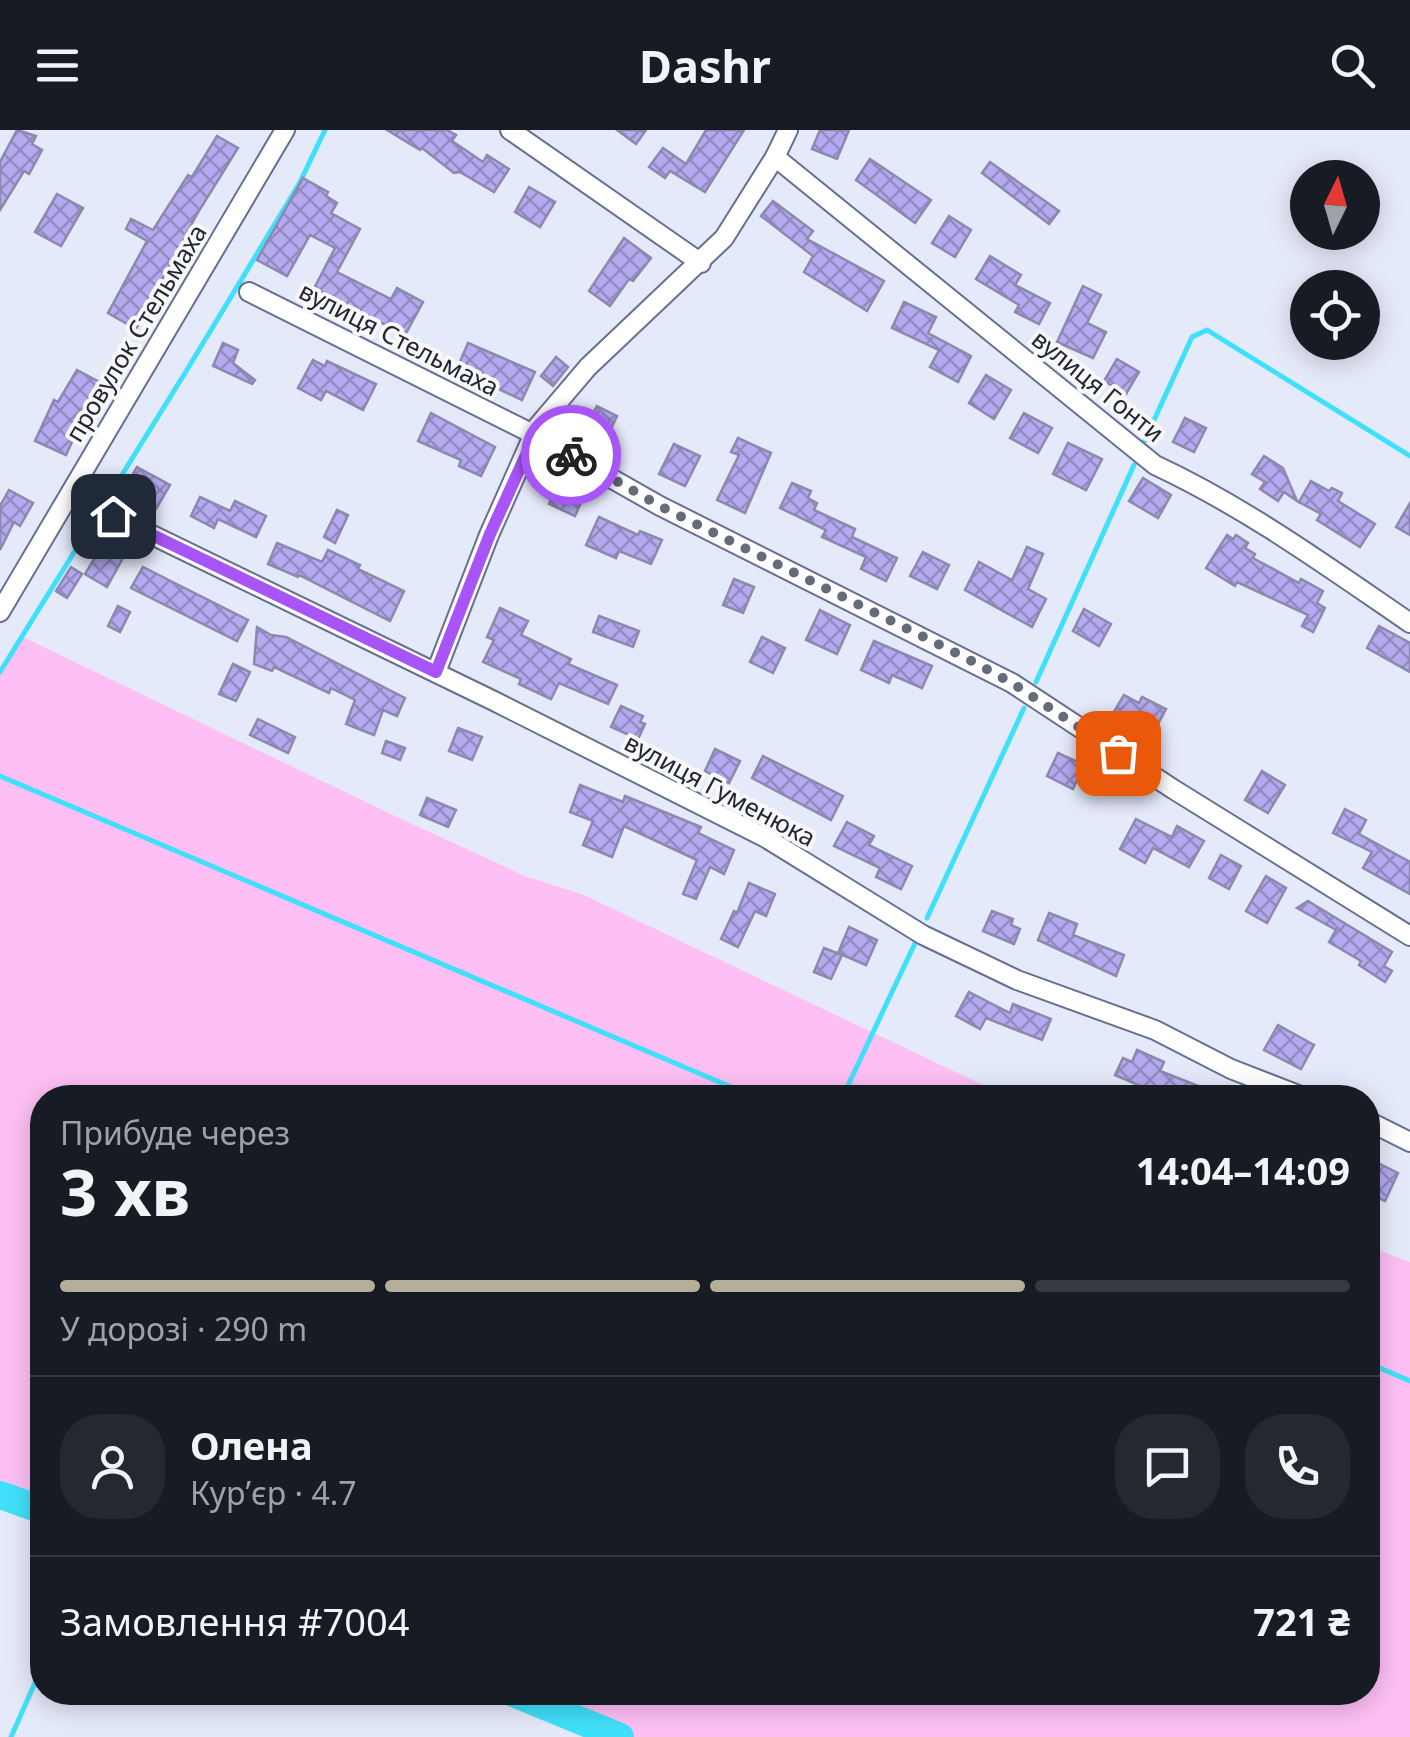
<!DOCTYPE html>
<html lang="uk">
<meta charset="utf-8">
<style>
:root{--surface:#171b24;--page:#242831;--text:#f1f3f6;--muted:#9ea1a6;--line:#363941;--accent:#b5ae99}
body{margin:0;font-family:"Noto Sans",sans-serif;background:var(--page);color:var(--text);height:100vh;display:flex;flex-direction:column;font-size:38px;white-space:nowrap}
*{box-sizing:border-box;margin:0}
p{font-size:32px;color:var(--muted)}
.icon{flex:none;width:55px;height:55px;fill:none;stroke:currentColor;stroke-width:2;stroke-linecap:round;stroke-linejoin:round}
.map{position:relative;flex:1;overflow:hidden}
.panel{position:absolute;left:30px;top:955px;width:1350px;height:620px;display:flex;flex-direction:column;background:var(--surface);border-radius:40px;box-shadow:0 5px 25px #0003}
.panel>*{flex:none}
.needle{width:65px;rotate:5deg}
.controls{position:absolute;left:1290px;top:30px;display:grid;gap:20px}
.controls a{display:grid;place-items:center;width:90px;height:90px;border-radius:50%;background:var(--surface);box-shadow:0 5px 25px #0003;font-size:50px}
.pin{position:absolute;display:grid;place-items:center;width:85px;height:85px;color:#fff;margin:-42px;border-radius:20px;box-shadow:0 5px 15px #0006}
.courier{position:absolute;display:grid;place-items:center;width:100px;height:100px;margin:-50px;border:8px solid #a855f7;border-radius:50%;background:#fff;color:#222;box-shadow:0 2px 12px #0007}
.headline em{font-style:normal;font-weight:700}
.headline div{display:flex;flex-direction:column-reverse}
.headline{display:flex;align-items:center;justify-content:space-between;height:170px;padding:0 30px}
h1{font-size:65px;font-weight:700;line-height:75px}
.bar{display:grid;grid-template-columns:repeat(4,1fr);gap:15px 10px;align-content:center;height:120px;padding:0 30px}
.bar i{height:12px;border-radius:8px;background:var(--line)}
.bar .selected{background:var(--accent)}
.bar p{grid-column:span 4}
.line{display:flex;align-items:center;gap:25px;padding:0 30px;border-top:2px solid var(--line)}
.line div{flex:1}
.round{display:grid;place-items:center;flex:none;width:105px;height:105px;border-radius:40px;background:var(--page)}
header{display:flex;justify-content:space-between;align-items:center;height:130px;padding:0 30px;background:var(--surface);font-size:45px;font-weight:700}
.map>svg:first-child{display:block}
.garden{fill:#fdbff4}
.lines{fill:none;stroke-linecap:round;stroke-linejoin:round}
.stream{stroke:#40e0fa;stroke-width:5}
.river{stroke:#40e0fa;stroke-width:28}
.building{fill:url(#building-cross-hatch);stroke:#8d88ad;stroke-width:2.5}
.street-casing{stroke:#657091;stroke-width:22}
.street{stroke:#fff;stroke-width:18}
.done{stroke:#666b7a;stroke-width:10;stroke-dasharray:0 18}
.route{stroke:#a855f7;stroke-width:12}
.labels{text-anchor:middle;stroke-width:8;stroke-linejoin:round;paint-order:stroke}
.street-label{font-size:25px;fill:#222635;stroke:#f8f8f8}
</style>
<header><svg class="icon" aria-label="menu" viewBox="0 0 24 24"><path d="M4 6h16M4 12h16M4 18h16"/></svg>Dashr<svg class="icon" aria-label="search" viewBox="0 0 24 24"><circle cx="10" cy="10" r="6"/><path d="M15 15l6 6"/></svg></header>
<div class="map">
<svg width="1410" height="1607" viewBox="0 0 1410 1607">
<defs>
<pattern id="building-cross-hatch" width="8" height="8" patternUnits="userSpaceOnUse" patternTransform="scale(2.5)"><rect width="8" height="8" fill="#b5aaf0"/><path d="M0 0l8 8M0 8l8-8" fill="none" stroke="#938ac3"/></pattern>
</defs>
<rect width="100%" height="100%" fill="#e5eafa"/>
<g class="garden">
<polygon points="23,507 397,687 525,746 584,765 1008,967 42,968 42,1380 0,1365 0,542"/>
<polygon points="1368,1116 1410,1132 1410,1607 620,1607 511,1563 1368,1562"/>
</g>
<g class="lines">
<g class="stream">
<polyline points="1144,312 1192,207 1207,200 1410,326"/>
<polyline points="0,542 185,243 299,54 325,0"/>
<polyline points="1036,552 1134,335"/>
<polyline points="0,646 757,968"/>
<polyline points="927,788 1024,578"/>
<polyline points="842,968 917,809"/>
<polyline points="1368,1233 1410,1251"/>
<polyline points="11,1607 42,1537"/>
</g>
<g class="river">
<polyline points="0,1365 42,1380"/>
<polyline points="511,1562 620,1607"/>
</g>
</g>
<g class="building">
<polygon points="17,0 36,6 32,14 42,20 29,44 24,41 0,80 0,32"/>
<polygon points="387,0 447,0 456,5 452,11 483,32 487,25 509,39 494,62 460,42 454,43 422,18 420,20"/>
<polygon points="617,0 646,0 636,14"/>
<polygon points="706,0 744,0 705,62 670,41 665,48 649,37 663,18 686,34"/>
<polygon points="820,0 849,0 837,29 812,19"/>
<polygon points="217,6 238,18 197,84 150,172 155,175 145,192 141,190 136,199 108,183 147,111 126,99 131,89 153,100 188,45 192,47"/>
<polygon points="870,29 931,70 915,93 856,50"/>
<polygon points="990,32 1059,81 1049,94 982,43"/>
<polygon points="303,48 328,62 326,66 337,73 331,83 360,99 337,142 391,169 397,158 423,172 405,205 325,163 318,176 308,170 335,118 310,105 287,146 257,130"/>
<polygon points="529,57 555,72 540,97 515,82"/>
<polygon points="57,64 83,78 61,116 35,102"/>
<polygon points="773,71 813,101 807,109 884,151 867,181 804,142 813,126 761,86"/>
<polygon points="949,86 971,100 955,127 932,113"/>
<polygon points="624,108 651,128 633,151 629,149 610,176 589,161"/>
<polygon points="990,126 1021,145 1015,155 1050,173 1039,194 1015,182 1019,175 976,149"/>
<polygon points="1083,156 1101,165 1087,193 1106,202 1093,228 1057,212"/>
<polygon points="904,172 936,187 928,203 971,226 958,252 930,237 939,220 892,198"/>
<polygon points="223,213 238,220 233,233 255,250 252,254 213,236"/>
<polygon points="468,213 535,242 522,270 475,248 477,243 459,234"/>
<polygon points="556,227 568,237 553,256 541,246"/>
<polygon points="1117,229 1139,242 1126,264 1104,251"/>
<polygon points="313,230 325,236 327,231 376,254 363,280 326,261 321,270 298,258"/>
<polygon points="77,240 105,255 90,281 87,279 66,325 35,311 54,270 58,272"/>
<polygon points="986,245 1011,260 994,289 969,273"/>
<polygon points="597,276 617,286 607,307 586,297"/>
<polygon points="431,283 495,317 481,346 459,336 461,330 418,311"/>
<polygon points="1024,283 1052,298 1038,323 1010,308"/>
<polygon points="1185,288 1206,298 1194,322 1173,312"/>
<polygon points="738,308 771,323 745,383 717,370 739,325 731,322"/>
<polygon points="1068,313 1102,329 1086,360 1053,344"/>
<polygon points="674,314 700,326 685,356 659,344"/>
<polygon points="1264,326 1283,338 1297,371 1284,362 1278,371 1260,359 1265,352 1252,344"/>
<polygon points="137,337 170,355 156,379 123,361"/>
<polygon points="561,347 587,359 575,386 549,374"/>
<polygon points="1143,348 1171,365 1158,388 1129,371"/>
<polygon points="1311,351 1329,361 1332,358 1342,363 1338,371 1375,394 1360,417 1317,390 1321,384 1299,372"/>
<polygon points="792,353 811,361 808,368 817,373 814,380 855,399 852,407 897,428 886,451 861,439 866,427 822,407 826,400 780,378"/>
<polygon points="9,360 33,373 20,396 14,392 0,420 0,376"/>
<polygon points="200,367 230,381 235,371 266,386 256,407 218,389 214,398 191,386"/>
<polygon points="1410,373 1410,405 1396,397"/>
<polygon points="337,380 348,385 335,413 324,407"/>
<polygon points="599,387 638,405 640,401 662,410 651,434 619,421 616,428 586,415"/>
<polygon points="1227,405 1233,409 1236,405 1248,413 1245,418 1255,424 1253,428 1299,453 1301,449 1323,461 1317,473 1325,478 1313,502 1302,496 1308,485 1237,452 1235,456 1206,438"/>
<polygon points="277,413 322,432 328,420 360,435 358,439 404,461 390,491 299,445 298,447 268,434"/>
<polygon points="103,414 124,426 107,457 85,444"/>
<polygon points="1027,417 1043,424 1028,459 1046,469 1032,497 965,460 979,432 1012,450"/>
<polygon points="923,422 949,435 937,459 910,446"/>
<polygon points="71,437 82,444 67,468 56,461"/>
<polygon points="143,437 248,490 237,511 131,458"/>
<polygon points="734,449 754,457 743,483 723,475"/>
<polygon points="118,476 130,482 120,502 108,496"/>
<polygon points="500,478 528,491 521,505 571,529 568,534 617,555 608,574 559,553 551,569 519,554 521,549 483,532 494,510 487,507"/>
<polygon points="1084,479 1111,494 1099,516 1073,501"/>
<polygon points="820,480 850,495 837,524 806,510"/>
<polygon points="599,486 639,501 633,517 593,502"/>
<polygon points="1379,496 1410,513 1410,542 1367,518"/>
<polygon points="257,497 271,505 286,507 405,568 397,586 383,580 374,605 346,594 355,570 331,558 329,563 274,537 272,541 254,534"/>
<polygon points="762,507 785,518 773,543 750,532"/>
<polygon points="874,511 932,536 922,558 892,545 889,553 861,540"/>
<polygon points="233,534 250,542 236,571 219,564"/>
<polygon points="1124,565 1139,573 1142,567 1166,579 1152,605 1112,585"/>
<polygon points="621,576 643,586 640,592 645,594 638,609 611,597"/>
<polygon points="258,589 295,607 288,623 250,605"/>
<polygon points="458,598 482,607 472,630 449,621"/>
<polygon points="386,611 405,618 400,630 382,623"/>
<polygon points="715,619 740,631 729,653 705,641"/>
<polygon points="1058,623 1084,635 1073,659 1047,646"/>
<polygon points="763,626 843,666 831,690 752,648"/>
<polygon points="1262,641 1285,655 1268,683 1245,670"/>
<polygon points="580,655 623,672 625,666 701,697 698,703 734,720 724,744 710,737 696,769 683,764 697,730 624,696 612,727 583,715 593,691 570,682"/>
<polygon points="427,668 456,680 448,697 420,685"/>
<polygon points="1345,679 1366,690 1359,704 1410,732 1410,764 1363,738 1372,722 1333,703"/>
<polygon points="1136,689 1172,707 1177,696 1204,711 1189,737 1153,718 1145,733 1120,719"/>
<polygon points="847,692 874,706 869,715 912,736 901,759 876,747 880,738 834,716"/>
<polygon points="1221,725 1241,736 1229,759 1209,748"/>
<polygon points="1266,746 1286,758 1267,793 1246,781"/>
<polygon points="749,753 775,764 766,786 755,781 738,817 721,809 734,781 737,783"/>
<polygon points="1308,771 1392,822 1384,836 1392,841 1385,852 1359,835 1361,831 1329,812 1336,800 1297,778"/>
<polygon points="992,781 1013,789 1011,795 1020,799 1014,814 983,801"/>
<polygon points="1049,783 1077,794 1073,805 1124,825 1116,846 1038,810"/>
<polygon points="849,797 877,810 866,835 838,823"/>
<polygon points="824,818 842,825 831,849 814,842"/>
<polygon points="969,862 1010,883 1013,874 1051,889 1042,910 986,888 980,899 956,886"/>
<polygon points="1278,895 1314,915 1301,939 1264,920"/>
<polygon points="1137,920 1164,932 1160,941 1201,957 1197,968 1177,968 1153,958 1152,961 1115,945 1123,928 1132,932"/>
<polygon points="1378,1033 1398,1043 1385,1071 1368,1063 1368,1055"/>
</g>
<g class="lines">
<defs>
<g id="street">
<polyline points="510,0 701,133"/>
<path d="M 775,27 L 1155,335 C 1245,377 1327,436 1410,493"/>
<polyline points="249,162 535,305 660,376 1012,553 1173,659 1410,806"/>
<polyline points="113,386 494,571 766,708 923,805 1017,850 1155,900 1231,939 1306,968"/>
<polyline points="0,482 285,0"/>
<polyline points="436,542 489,405 537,297 588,237 724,108 775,27 788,0"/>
<polyline points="1368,991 1410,1012"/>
</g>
</defs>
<use href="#street" class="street-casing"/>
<use href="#street" class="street"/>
</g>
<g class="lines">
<polyline class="done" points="571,325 660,376 968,529 1012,553 1118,623"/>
<polyline class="route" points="113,386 436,542 490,404 535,305 571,325"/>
</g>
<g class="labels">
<g class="street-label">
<text transform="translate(136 203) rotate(-59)" y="9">провулок Стельмаха</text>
<text transform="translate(399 209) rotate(27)" y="9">вулиця Стельмаха</text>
<text transform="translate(1098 256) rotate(39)" y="9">вулиця Гонти</text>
<text transform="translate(720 660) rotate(28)" y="9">вулиця Гуменюка</text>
</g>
</g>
</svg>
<div class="controls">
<a><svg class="needle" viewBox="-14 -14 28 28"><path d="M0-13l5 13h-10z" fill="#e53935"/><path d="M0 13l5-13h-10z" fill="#9ea1a6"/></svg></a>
<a><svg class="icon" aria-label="locate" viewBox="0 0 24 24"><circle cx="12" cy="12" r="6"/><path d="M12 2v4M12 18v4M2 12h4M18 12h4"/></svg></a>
</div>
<div class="pin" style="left:1118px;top:623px;background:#ea580c"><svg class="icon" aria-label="bag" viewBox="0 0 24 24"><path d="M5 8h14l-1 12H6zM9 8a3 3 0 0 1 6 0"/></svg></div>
<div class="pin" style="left:113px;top:386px;background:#1f2937"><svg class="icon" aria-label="home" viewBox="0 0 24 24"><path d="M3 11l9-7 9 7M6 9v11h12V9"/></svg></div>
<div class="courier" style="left:571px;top:325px"><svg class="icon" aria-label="bike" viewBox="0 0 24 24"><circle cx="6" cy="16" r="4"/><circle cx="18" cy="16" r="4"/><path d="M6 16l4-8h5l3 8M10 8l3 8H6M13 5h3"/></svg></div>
<section class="panel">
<div class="headline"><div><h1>3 хв</h1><p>Прибуде через</p></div><em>14:04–14:09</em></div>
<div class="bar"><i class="selected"></i><i class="selected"></i><i class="selected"></i><i></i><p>У дорозі · 290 m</p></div>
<div class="line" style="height:180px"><a class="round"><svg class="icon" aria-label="person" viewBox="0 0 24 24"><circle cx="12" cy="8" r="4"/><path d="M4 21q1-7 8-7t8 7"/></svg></a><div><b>Олена</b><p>Кур’єр · 4.7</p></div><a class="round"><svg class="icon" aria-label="chat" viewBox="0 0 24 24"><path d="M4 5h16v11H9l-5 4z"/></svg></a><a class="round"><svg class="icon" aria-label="phone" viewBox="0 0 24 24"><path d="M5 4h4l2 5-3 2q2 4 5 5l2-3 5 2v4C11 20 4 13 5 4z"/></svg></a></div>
<div class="line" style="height:130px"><div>Замовлення #7004</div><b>721 ₴</b></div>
</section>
</div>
